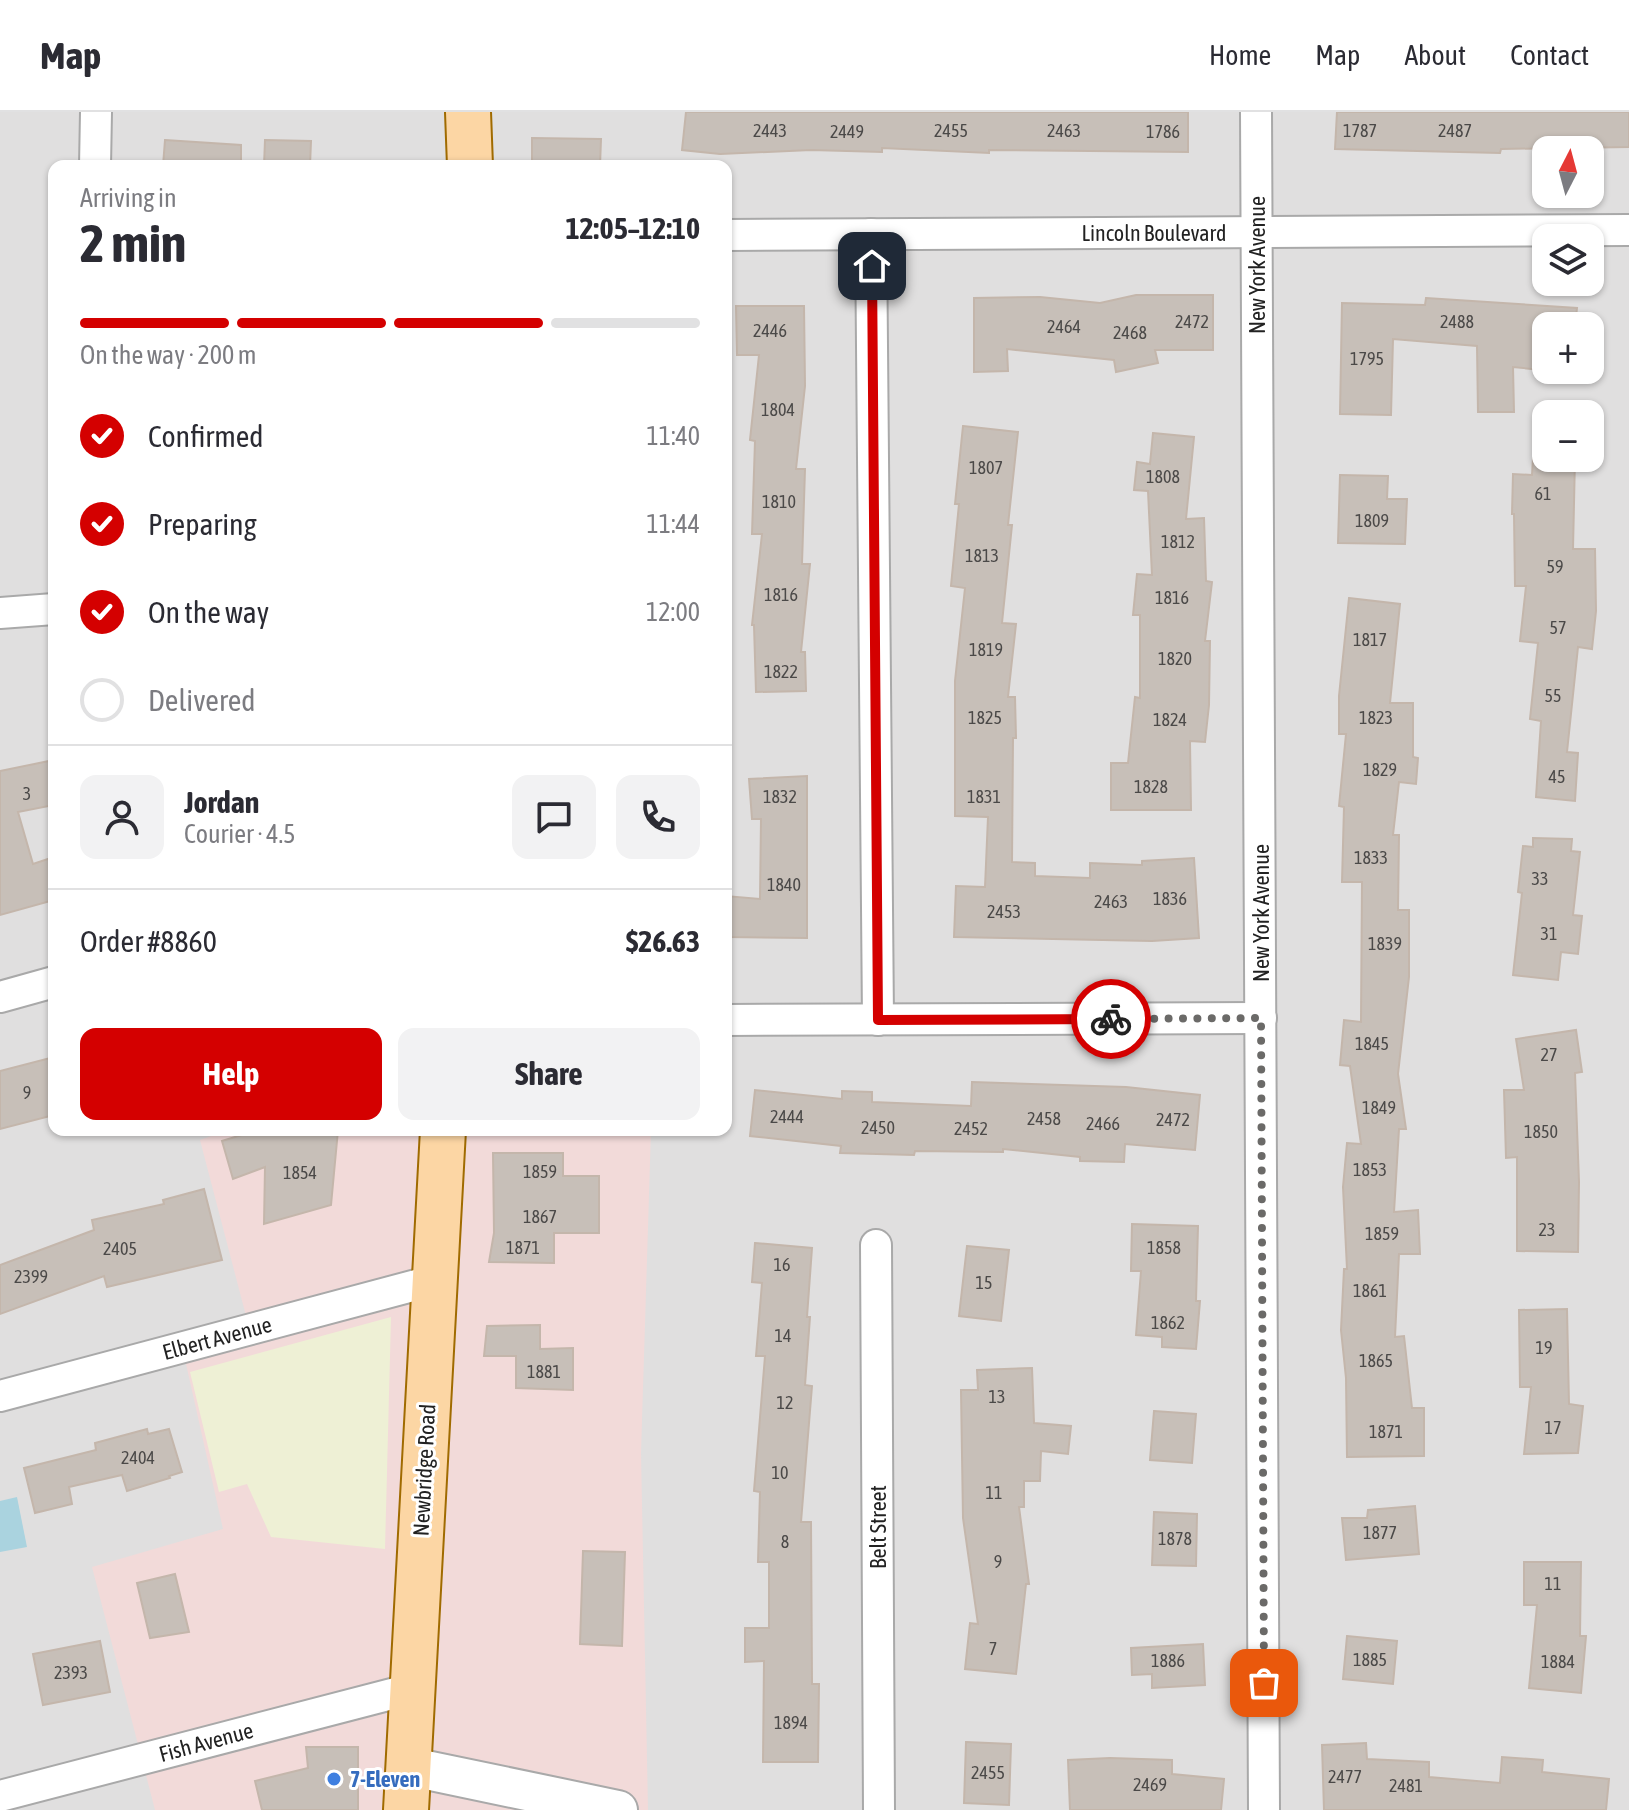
<!DOCTYPE html>
<meta charset="utf-8">
<style>
:root{--surface:#fff;--page:#f2f2f3;--text:#2b2b33;--muted:#7c7c81;--line:#e1e1e2;--accent:#d40000}
body{margin:0;font-family:"Asap Condensed",sans-serif;background:var(--page);color:var(--text);height:100vh;display:flex;flex-direction:column;font-size:30px;white-space:nowrap}
*{box-sizing:border-box;margin:0}
p{font-size:26px;color:var(--muted)}
.icon{flex:none;width:44px;height:44px;fill:none;stroke:currentColor;stroke-width:2;stroke-linecap:round;stroke-linejoin:round}
.map{position:relative;flex:1;overflow:hidden}
.drawer{position:absolute;left:48px;top:48px;width:684px;height:976px;display:flex;flex-direction:column;background:var(--surface);border-radius:16px;box-shadow:0 2px 6px #0004}
.drawer>*{flex:none}
.needle{width:52px;rotate:6deg}
.controls{position:absolute;left:1532px;top:24px;display:grid;gap:16px}
.controls a{display:grid;place-items:center;width:72px;height:72px;border-radius:16px;background:var(--surface);box-shadow:0 2px 6px #0004;font-size:40px}
.pin{position:absolute;display:grid;place-items:center;width:68px;height:68px;color:#fff;margin:-34px;border-radius:16px;box-shadow:0 4px 12px #0006}
.courier{position:absolute;display:grid;place-items:center;width:80px;height:80px;margin:-40px;border:6px solid #d40000;border-radius:50%;background:#fff;color:#222;box-shadow:0 2px 10px #0007}
.headline em{font-style:normal;font-weight:700}
.headline div{display:flex;flex-direction:column-reverse}
.headline{display:flex;align-items:center;justify-content:space-between;height:136px;padding:0 32px}
h1{font-size:52px;font-weight:700;line-height:60px}
.bar{display:grid;grid-template-columns:repeat(4,1fr);gap:12px 8px;align-content:center;height:96px;padding:0 32px}
.bar i{height:10px;border-radius:6px;background:var(--line)}
.bar .current{background:var(--accent)}
.bar p{grid-column:span 4}
.line{display:flex;align-items:center;gap:20px;padding:0 32px;border-top:2px solid var(--line)}
.line div{flex:1}
.round{display:grid;place-items:center;flex:none;width:84px;height:84px;border-radius:16px;background:var(--page)}
ol{padding:0 32px;list-style:none}
li{display:flex;align-items:center;gap:24px;height:88px}
li p{margin-inline-start:auto}
li .icon{padding:8px;border-radius:50%;background:var(--accent);color:#fff;stroke-width:4}
li:last-child{color:var(--muted)}
li i{width:44px;height:44px;border:4px solid var(--line);border-radius:50%}
.cta{display:flex;gap:16px;margin-top:auto;padding:16px 32px}
.cta a{flex:1;height:92px;border-radius:16px;background:var(--accent);color:#fff;font-size:32px;font-weight:700;line-height:92px;text-align:center}
.cta a+a{background:var(--page);color:var(--text)}
header{display:flex;align-items:center;gap:48px;box-sizing:border-box;height:112px;padding:0 40px;background:var(--surface);border-bottom:2px solid var(--line)}
header strong{font-size:38px}
nav{display:flex;gap:44px;margin-inline-start:auto;font-size:28px}
.map>svg:first-child{display:block}
.residential{fill:#e0dfdf;fill-rule:evenodd}
.commercial{fill:#f2dad9}
.farmland{fill:#eef0d5}
.water{fill:#aad3df}
.building{fill:#c7bfb8;stroke:#c4b6ab;stroke-width:2}
.lines{fill:none;stroke-linecap:round;stroke-linejoin:round}
.minor-casing{stroke:#a9a9a9;stroke-width:34}
.tertiary-casing{stroke:#a9a9a9;stroke-width:42}
.primary-casing{stroke:#a06b00;stroke-width:48}
.minor{stroke:#fff;stroke-width:30}
.tertiary{stroke:#fff;stroke-width:38}
.primary{stroke:#fcd6a4;stroke-width:44}
.done{stroke:#6b6a68;stroke-width:8;stroke-dasharray:0 14.4}
.route{stroke:#d40000;stroke-width:10}
.shop-dot{fill:#3f7fe0;stroke:#fff;stroke-width:3}
.labels{text-anchor:middle;stroke-width:6;stroke-linejoin:round;paint-order:stroke}
.number-label{font-size:18px;fill:#4b4948}
.street-label{font-size:22px;fill:#222;stroke:#fff}
.shop-label{font-size:22px;font-weight:bold;fill:#366cbe;stroke:#fff;text-anchor:start}
</style>
<header>
<strong>Map</strong>
<nav><a>Home</a><a>Map</a><a>About</a><a>Contact</a></nav>
</header>
<div class="map">
<svg width="1629" height="1698" viewBox="0 0 1629 1698">
<rect width="100%" height="100%" fill="#f2efe9"/>
<path class="residential" d="M 0,0 L 1629,0 L 1629,1698 L 0,1698 ZM 1546,38 L 1590,38 L 1590,82 L 1546,82 ZM 54,54 L 726,54 L 726,1018 L 54,1018 ZM 1546,126 L 1590,126 L 1590,170 L 1546,170 ZM 1546,214 L 1590,214 L 1590,258 L 1546,258 ZM 1546,302 L 1590,302 L 1590,346 L 1546,346 Z"/>
<polygon class="commercial" points="228,1018 651,1018 641,1341 648,1698 155,1698 92,1455 223,1417 184,1243 251,1223 200,1028"/>
<polygon class="farmland" points="391,1205 385,1437 271,1425 247,1372 219,1380 190,1260"/>
<polygon class="water" points="17,1385 27,1435 0,1440 0,1389"/>
<g class="building">
<polygon points="686,0 1188,0 1188,40 989,38 989,41 882,36 882,40 811,38 720,42 682,38"/>
<polygon points="1337,0 1629,0 1629,35 1501,37 1500,41 1335,37"/>
<polygon points="532,26 601,27 600,54 532,54"/>
<polygon points="165,28 241,33 241,54 163,54"/>
<polygon points="265,28 311,29 310,54 264,54"/>
<polygon points="1136,183 1213,183 1213,238 1155,238 1158,251 1116,260 1114,248 1007,237 1008,259 974,260 974,186 1040,185 1100,191"/>
<polygon points="1426,186 1577,196 1575,214 1546,214 1546,258 1571,258 1570,261 1513,255 1514,300 1478,300 1477,234 1393,227 1391,303 1340,302 1342,191 1425,193"/>
<polygon points="736,194 804,194 805,274 796,357 805,357 802,452 810,452 801,540 805,540 806,579 756,580 754,513 752,513 762,422 752,422 755,329 750,328 759,243 737,243"/>
<polygon points="963,314 1018,320 1008,413 1012,413 1002,511 1016,512 1008,585 1015,585 1016,626 1013,626 1012,750 1035,751 1035,764 1090,766 1090,751 1142,753 1142,749 1194,746 1199,826 1152,829 954,825 956,774 985,775 988,705 955,704 955,569 965,476 951,474 959,392 955,392"/>
<polygon points="1153,321 1194,325 1186,407 1204,406 1206,469 1212,470 1205,529 1210,529 1209,593 1205,630 1190,629 1191,698 1111,698 1111,651 1128,651 1135,585 1140,586 1140,503 1133,503 1137,462 1152,463 1148,379 1134,378 1137,350 1150,352"/>
<polygon points="1533,346 1575,346 1573,437 1595,437 1596,499 1592,537 1578,535 1567,640 1578,641 1575,689 1536,685 1541,609 1530,607 1538,531 1520,529 1526,474 1515,474 1514,402 1512,402 1513,362 1532,363"/>
<polygon points="1340,363 1388,364 1387,387 1407,387 1405,432 1338,431"/>
<polygon points="1349,486 1400,492 1390,591 1413,591 1413,645 1418,646 1416,672 1399,670 1393,723 1399,723 1398,798 1409,798 1409,865 1398,962 1406,1017 1399,1017 1394,1100 1418,1098 1420,1142 1399,1142 1395,1225 1404,1224 1412,1296 1424,1296 1424,1344 1347,1345 1346,1266 1341,1218 1344,1157 1347,1157 1343,1075 1347,1031 1361,1032 1350,954 1340,953 1344,908 1361,910 1362,770 1342,770 1344,695 1339,694 1346,622 1339,622 1339,584"/>
<polygon points="49,649 54,672 54,693 18,700 33,752 54,745 54,788 0,803 0,659"/>
<polygon points="807,664 807,826 726,825 726,784 760,787 761,707 752,707 749,667"/>
<polygon points="1533,726 1572,727 1571,739 1580,740 1573,803 1582,804 1578,842 1561,840 1558,868 1513,863 1522,781 1518,780 1523,734 1533,735"/>
<polygon points="1576,918 1582,960 1575,961 1579,1070 1578,1140 1517,1139 1517,1045 1506,1046 1504,978 1524,978 1516,927"/>
<polygon points="54,945 54,1003 0,1017 0,959"/>
<polygon points="972,970 1126,975 1200,983 1195,1038 1125,1032 1124,1050 1080,1049 1080,1045 1003,1037 1003,1040 915,1039 914,1043 840,1041 841,1034 750,1024 755,978 842,987 842,979 872,980 872,990 971,994"/>
<polygon points="258,1018 338,1018 331,1093 264,1112 265,1055 233,1067 222,1029"/>
<polygon points="493,1041 563,1041 563,1064 599,1064 599,1121 554,1121 554,1151 489,1150 494,1121"/>
<polygon points="204,1077 222,1148 107,1175 104,1164 0,1202 0,1153 94,1118 92,1108 164,1092 163,1088"/>
<polygon points="1132,1112 1198,1114 1196,1189 1200,1189 1196,1237 1162,1235 1162,1225 1136,1223 1141,1159 1131,1159"/>
<polygon points="755,1131 812,1136 807,1205 810,1205 805,1273 812,1274 801,1410 811,1410 812,1572 819,1572 818,1650 763,1650 764,1549 745,1550 745,1516 769,1516 769,1450 758,1450 760,1380 754,1379 765,1244 756,1244 762,1171 752,1170"/>
<polygon points="967,1134 1009,1138 1001,1209 959,1204"/>
<polygon points="1567,1197 1569,1292 1583,1294 1578,1341 1524,1342 1531,1275 1520,1275 1519,1198"/>
<polygon points="540,1213 540,1237 573,1236 573,1278 516,1276 516,1244 484,1244 487,1214"/>
<polygon points="1032,1256 1034,1311 1071,1314 1068,1342 1041,1339 1040,1369 1024,1369 1024,1395 1019,1395 1029,1472 1026,1472 1016,1562 965,1557 970,1511 978,1512 963,1406 961,1278 978,1278 977,1258"/>
<polygon points="1154,1299 1196,1302 1192,1351 1150,1348"/>
<polygon points="147,1317 148,1322 169,1317 182,1360 169,1364 170,1366 127,1379 122,1363 69,1375 72,1392 35,1401 24,1356 96,1338 95,1331"/>
<polygon points="1415,1394 1419,1442 1346,1448 1342,1406 1367,1406 1368,1398"/>
<polygon points="1154,1400 1197,1402 1196,1454 1152,1453"/>
<polygon points="583,1439 625,1440 622,1534 580,1532"/>
<polygon points="1524,1450 1581,1450 1580,1524 1586,1524 1581,1581 1529,1576 1537,1493 1524,1493"/>
<polygon points="175,1462 189,1520 150,1526 137,1471"/>
<polygon points="1347,1524 1397,1529 1393,1572 1343,1567"/>
<polygon points="100,1529 110,1580 43,1593 33,1542"/>
<polygon points="1203,1532 1205,1573 1152,1576 1152,1562 1132,1563 1131,1536"/>
<polygon points="966,1630 1011,1632 1009,1693 964,1691"/>
<polygon points="1366,1631 1367,1647 1429,1650 1429,1665 1500,1671 1502,1645 1543,1648 1542,1660 1609,1667 1606,1698 1324,1698 1322,1633"/>
<polygon points="306,1635 358,1635 358,1698 262,1698 255,1669 308,1656"/>
<polygon points="1110,1646 1172,1648 1172,1662 1224,1667 1221,1698 1070,1698 1068,1648"/>
</g>
<g class="lines">
<defs>
<g id="minor">
<polyline points="1256,0 1264,1698"/>
<polyline points="95,54 96,0"/>
<polyline points="871,122 878,908"/>
<polyline points="726,123 1629,118"/>
<polyline points="0,501 54,497"/>
<polyline points="0,885 54,870"/>
<polyline points="726,908 1261,906"/>
<polyline points="876,1133 879,1698"/>
<polyline points="0,1284 435,1168"/>
<polyline points="0,1684 411,1577"/>
</g>
<polyline id="tertiary" points="407,1654 618,1698"/>
<g id="primary">
<polyline points="468,0 470,54"/>
<polyline points="406,1698 443,1018"/>
</g>
</defs>
<use href="#minor" class="minor-casing"/>
<use href="#tertiary" class="tertiary-casing"/>
<use href="#primary" class="primary-casing"/>
<use href="#minor" class="minor"/>
<use href="#tertiary" class="tertiary"/>
<use href="#primary" class="primary"/>
</g>
<g class="lines">
<polyline class="done" points="1111,907 1261,906 1264,1571"/>
<polyline class="route" points="872,154 878,908 1111,907"/>
</g>
<circle class="shop-dot" cx="334" cy="1667" r="8"/>
<g class="labels">
<g class="number-label">
<text x="770" y="25">2443</text>
<text x="951" y="25">2455</text>
<text x="1064" y="25">2463</text>
<text x="1360" y="25">1787</text>
<text x="1455" y="25">2487</text>
<text x="847" y="26">2449</text>
<text x="1163" y="26">1786</text>
<text x="1192" y="216">2472</text>
<text x="1457" y="216">2488</text>
<text x="1064" y="221">2464</text>
<text x="770" y="225">2446</text>
<text x="1130" y="227">2468</text>
<text x="1367" y="253">1795</text>
<text x="778" y="304">1804</text>
<text x="986" y="362">1807</text>
<text x="1163" y="371">1808</text>
<text x="1543" y="388">61</text>
<text x="779" y="396">1810</text>
<text x="1372" y="415">1809</text>
<text x="1178" y="436">1812</text>
<text x="982" y="450">1813</text>
<text x="1555" y="461">59</text>
<text x="781" y="489">1816</text>
<text x="1172" y="492">1816</text>
<text x="1558" y="522">57</text>
<text x="1370" y="534">1817</text>
<text x="986" y="544">1819</text>
<text x="1175" y="553">1820</text>
<text x="781" y="566">1822</text>
<text x="1553" y="590">55</text>
<text x="985" y="612">1825</text>
<text x="1376" y="612">1823</text>
<text x="1170" y="614">1824</text>
<text x="1380" y="664">1829</text>
<text x="1557" y="671">45</text>
<text x="1151" y="681">1828</text>
<text x="27" y="688">3</text>
<text x="780" y="691">1832</text>
<text x="984" y="691">1831</text>
<text x="1371" y="752">1833</text>
<text x="1540" y="773">33</text>
<text x="784" y="779">1840</text>
<text x="1170" y="793">1836</text>
<text x="1111" y="796">2463</text>
<text x="1004" y="806">2453</text>
<text x="1549" y="828">31</text>
<text x="1385" y="838">1839</text>
<text x="1372" y="938">1845</text>
<text x="1549" y="949">27</text>
<text x="27" y="987">9</text>
<text x="1379" y="1002">1849</text>
<text x="787" y="1011">2444</text>
<text x="1044" y="1013">2458</text>
<text x="1173" y="1014">2472</text>
<text x="1103" y="1018">2466</text>
<text x="878" y="1022">2450</text>
<text x="971" y="1023">2452</text>
<text x="1541" y="1026">1850</text>
<text x="1370" y="1064">1853</text>
<text x="540" y="1066">1859</text>
<text x="300" y="1067">1854</text>
<text x="540" y="1111">1867</text>
<text x="1547" y="1124">23</text>
<text x="1382" y="1128">1859</text>
<text x="523" y="1142">1871</text>
<text x="1164" y="1142">1858</text>
<text x="120" y="1143">2405</text>
<text x="782" y="1159">16</text>
<text x="31" y="1171">2399</text>
<text x="984" y="1177">15</text>
<text x="1370" y="1185">1861</text>
<text x="1168" y="1217">1862</text>
<text x="783" y="1230">14</text>
<text x="1544" y="1242">19</text>
<text x="1376" y="1255">1865</text>
<text x="544" y="1266">1881</text>
<text x="997" y="1291">13</text>
<text x="785" y="1297">12</text>
<text x="1553" y="1322">17</text>
<text x="1386" y="1326">1871</text>
<text x="138" y="1352">2404</text>
<text x="780" y="1367">10</text>
<text x="994" y="1387">11</text>
<text x="1380" y="1427">1877</text>
<text x="1175" y="1433">1878</text>
<text x="785" y="1436">8</text>
<text x="998" y="1456">9</text>
<text x="1553" y="1478">11</text>
<text x="993" y="1543">7</text>
<text x="1370" y="1554">1885</text>
<text x="1168" y="1555">1886</text>
<text x="1558" y="1556">1884</text>
<text x="71" y="1567">2393</text>
<text x="791" y="1617">1894</text>
<text x="988" y="1667">2455</text>
<text x="1345" y="1671">2477</text>
<text x="1150" y="1679">2469</text>
<text x="1406" y="1680">2481</text>
</g>
<g class="street-label">
<text x="1154" y="129">Lincoln Boulevard</text>
<text transform="translate(1257 153) rotate(-90)" y="8">New York Avenue</text>
<text transform="translate(1261 801) rotate(-90)" y="8">New York Avenue</text>
<text transform="translate(217 1226) rotate(-15)" y="8">Elbert Avenue</text>
<text transform="translate(424 1358) rotate(-87)" y="8">Newbridge Road</text>
<text transform="translate(878 1415) rotate(-90)" y="8">Belt Street</text>
<text transform="translate(206 1630) rotate(-15)" y="8">Fish Avenue</text>
</g>
<g class="shop-label">
<text x="350" y="1675">7-Eleven</text>
</g>
</g>
</svg>
<div class="controls">
<a><svg class="needle" viewBox="-14 -14 28 28"><path d="M0-13l5 13h-10z" fill="#e53935"/><path d="M0 13l5-13h-10z" fill="#7c7c81"/></svg></a>
<a><svg class="icon" aria-label="layers" viewBox="0 0 24 24"><path d="M12 4l9 5-9 5-9-5zM3 14l9 5 9-5"/></svg></a>
<a>+</a>
<a>−</a>
</div>
<div class="pin" style="left:1264px;top:1571px;background:#ea580c"><svg class="icon" aria-label="bag" viewBox="0 0 24 24"><path d="M5 8h14l-1 12H6zM9 8a3 3 0 0 1 6 0"/></svg></div>
<div class="pin" style="left:872px;top:154px;background:#1f2937"><svg class="icon" aria-label="home" viewBox="0 0 24 24"><path d="M3 11l9-7 9 7M6 9v11h12V9"/></svg></div>
<div class="courier" style="left:1111px;top:907px"><svg class="icon" aria-label="bike" viewBox="0 0 24 24"><circle cx="6" cy="16" r="4"/><circle cx="18" cy="16" r="4"/><path d="M6 16l4-8h5l3 8M10 8l3 8H6M13 5h3"/></svg></div>
<section class="drawer">
<div class="headline"><div><h1>2 min</h1><p>Arriving in</p></div><em>12:05–12:10</em></div>
<div class="bar"><i class="current"></i><i class="current"></i><i class="current"></i><i></i><p>On the way · 200 m</p></div>
<ol>
<li><svg class="icon" aria-label="check" viewBox="0 0 24 24"><path d="M5 12l5 5 9-10"/></svg>Confirmed<p>11:40</p></li>
<li><svg class="icon" aria-label="check" viewBox="0 0 24 24"><path d="M5 12l5 5 9-10"/></svg>Preparing<p>11:44</p></li>
<li><svg class="icon" aria-label="check" viewBox="0 0 24 24"><path d="M5 12l5 5 9-10"/></svg>On the way<p>12:00</p></li>
<li><i></i>Delivered</li>
</ol>
<div class="line" style="height:144px"><a class="round"><svg class="icon" aria-label="person" viewBox="0 0 24 24"><circle cx="12" cy="8" r="4"/><path d="M4 21q1-7 8-7t8 7"/></svg></a><div><b>Jordan</b><p>Courier · 4.5</p></div><a class="round"><svg class="icon" aria-label="chat" viewBox="0 0 24 24"><path d="M4 5h16v11H9l-5 4z"/></svg></a><a class="round"><svg class="icon" aria-label="phone" viewBox="0 0 24 24"><path d="M5 4h4l2 5-3 2q2 4 5 5l2-3 5 2v4C11 20 4 13 5 4z"/></svg></a></div>
<div class="line" style="height:104px"><div>Order #8860</div><b>$26.63</b></div>
<div class="cta"><a>Help</a><a>Share</a></div>
</section>
</div>
